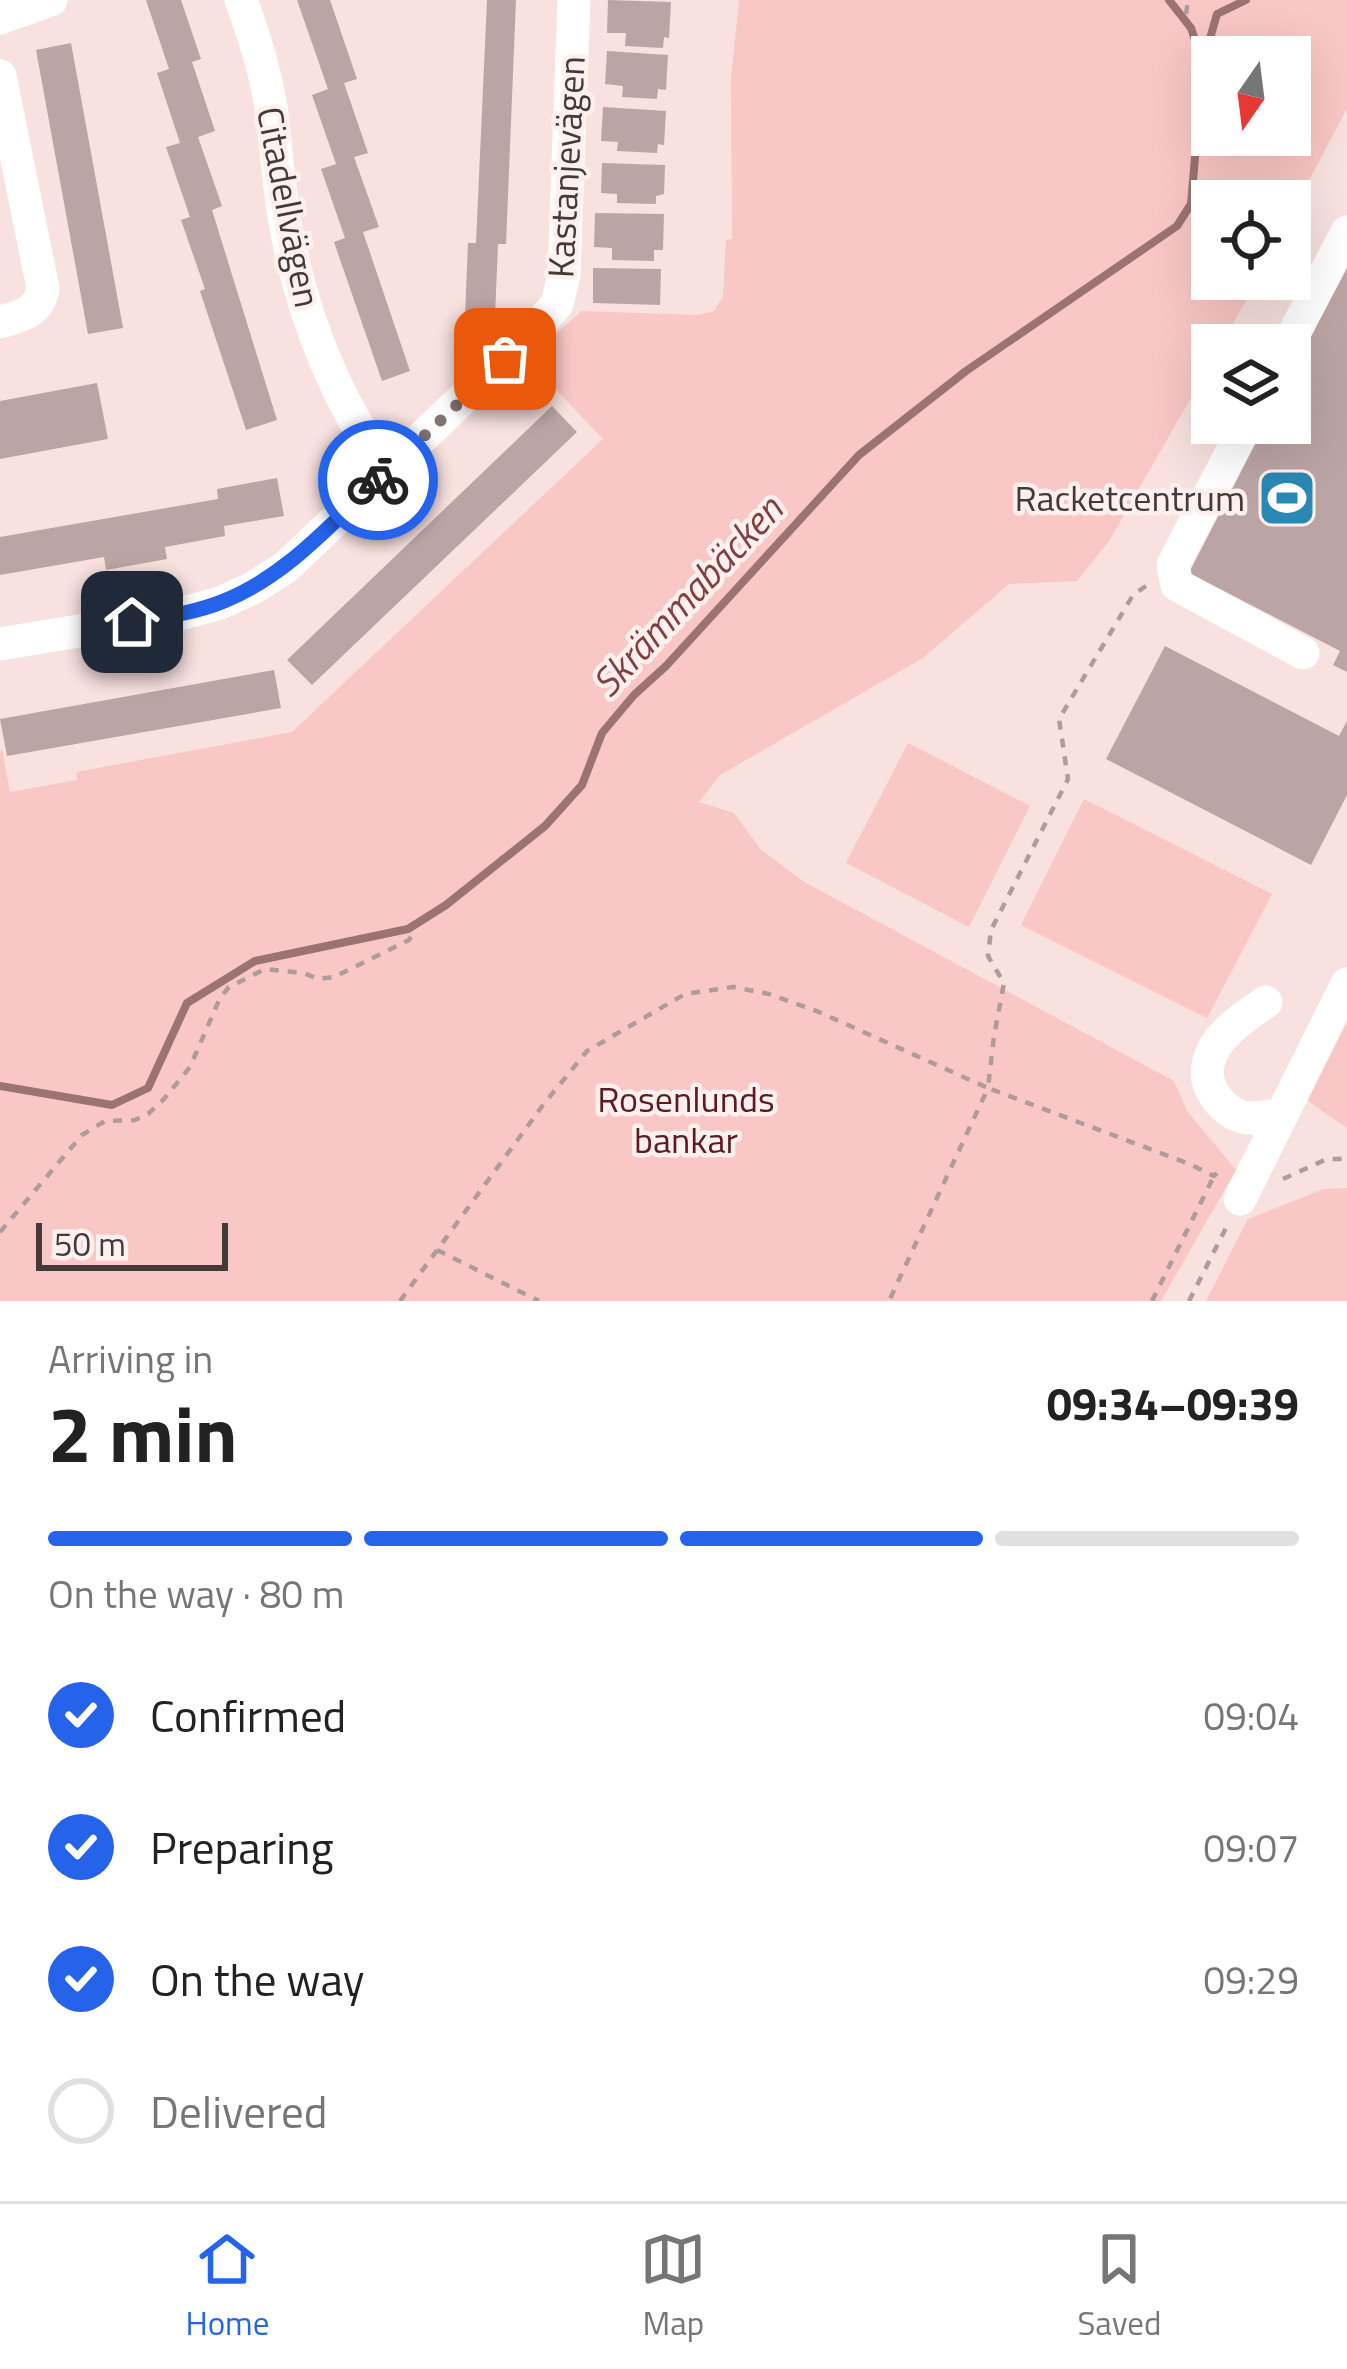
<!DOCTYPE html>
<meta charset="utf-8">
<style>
:root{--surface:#fff;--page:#f2f2f2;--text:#222;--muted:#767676;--line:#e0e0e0;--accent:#2563eb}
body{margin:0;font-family:"Titillium Web",sans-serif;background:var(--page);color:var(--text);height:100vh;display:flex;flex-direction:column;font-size:45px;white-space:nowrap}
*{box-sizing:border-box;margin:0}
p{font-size:39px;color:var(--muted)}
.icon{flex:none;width:66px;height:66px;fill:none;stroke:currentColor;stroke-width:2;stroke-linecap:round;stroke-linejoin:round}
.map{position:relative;height:1301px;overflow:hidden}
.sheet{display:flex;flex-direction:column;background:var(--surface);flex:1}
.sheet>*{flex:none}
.needle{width:78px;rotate:194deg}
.controls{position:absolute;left:1191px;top:36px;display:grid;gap:24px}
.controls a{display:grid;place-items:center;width:120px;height:120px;border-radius:0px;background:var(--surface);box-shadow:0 12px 48px #0002;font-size:60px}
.scale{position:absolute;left:36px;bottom:30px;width:192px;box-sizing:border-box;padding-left:12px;border:6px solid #433a39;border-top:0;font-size:33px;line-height:42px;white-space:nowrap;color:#433a39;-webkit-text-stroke:9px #fff0f0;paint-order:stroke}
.pin{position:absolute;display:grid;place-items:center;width:102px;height:102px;color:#fff;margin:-51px;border-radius:24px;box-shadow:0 6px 18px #0006}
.courier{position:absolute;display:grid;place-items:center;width:120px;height:120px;margin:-60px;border:9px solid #2563eb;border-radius:50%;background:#fff;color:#222;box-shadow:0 3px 15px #0007}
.overview em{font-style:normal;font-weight:700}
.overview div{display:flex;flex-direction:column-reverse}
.overview{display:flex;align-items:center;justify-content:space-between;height:204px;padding:0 48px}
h1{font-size:78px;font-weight:700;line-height:90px}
.bar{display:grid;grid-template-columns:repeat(4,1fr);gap:18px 12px;align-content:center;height:144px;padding:0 48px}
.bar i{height:15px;border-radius:9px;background:var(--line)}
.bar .selected{background:var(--accent)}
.bar p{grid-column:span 4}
ol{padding:0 48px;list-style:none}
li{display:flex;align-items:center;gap:36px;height:132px}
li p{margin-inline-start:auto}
li .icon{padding:12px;border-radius:50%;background:var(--accent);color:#fff;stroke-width:4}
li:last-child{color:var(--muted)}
li i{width:66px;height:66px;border:6px solid var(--line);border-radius:50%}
.tab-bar{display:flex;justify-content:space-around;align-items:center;height:168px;border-top:3px solid var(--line);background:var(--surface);font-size:33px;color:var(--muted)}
.tab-bar a{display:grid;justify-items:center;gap:6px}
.tab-bar .selected{color:var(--accent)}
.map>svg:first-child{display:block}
.green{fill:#f9c7c5;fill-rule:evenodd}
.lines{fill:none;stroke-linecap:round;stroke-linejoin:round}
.stream{stroke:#9b7372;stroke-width:8}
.building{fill:#bba5a4}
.path{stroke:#ad9c9a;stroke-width:4.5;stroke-dasharray:9 9;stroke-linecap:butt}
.minor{stroke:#fff;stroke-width:33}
.done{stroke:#827473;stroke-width:12;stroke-dasharray:0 21.6}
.route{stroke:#2563eb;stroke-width:15}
.labels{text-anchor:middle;stroke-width:9;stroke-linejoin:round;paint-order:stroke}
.street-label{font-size:36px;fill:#433a39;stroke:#fff0f0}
.poi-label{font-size:36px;fill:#433a39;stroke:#fff0f0;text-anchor:end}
.park-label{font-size:36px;fill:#5d1b1f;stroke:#fff0f0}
.water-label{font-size:39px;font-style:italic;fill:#843f3f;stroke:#fff0f0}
</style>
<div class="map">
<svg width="1347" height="1301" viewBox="0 0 1347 1301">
<rect width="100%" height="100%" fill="#f8e1df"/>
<g class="green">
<path d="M 739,0 L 1347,0 L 1347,108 L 1290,217 L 1290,201 L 1212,201 L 1212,279 L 1258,279 L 1221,345 L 1212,345 L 1212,361 L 1109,541 L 1077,581 L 1009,584 L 923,658 L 720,775 L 699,802 L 734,813 L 761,850 L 806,883 L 1174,1081 L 1187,1111 L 1236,1170 L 1161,1301 L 0,1301 L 0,753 L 2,749 L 10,792 L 77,780 L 76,772 L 292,732 L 603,439 L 527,359 L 582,311 L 698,315 L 714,311 L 723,296 L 726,240 L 732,239 L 731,79 ZM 1212,57 L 1290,57 L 1290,135 L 1212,135 Z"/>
<polygon points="908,743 1030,806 969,927 846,863"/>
<polygon points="1084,799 1272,894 1207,1018 1021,925"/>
<polygon points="1347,1009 1347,1128 1302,1097"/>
<polygon points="1347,1188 1347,1301 1206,1301 1248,1219 1324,1189"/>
</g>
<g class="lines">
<g class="stream">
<polyline points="1203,63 1217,14 1246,0"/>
<polyline points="0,1086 112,1105 148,1088 187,1003 255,961 408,929 446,905 545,826 582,785 602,733 634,695 666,666 859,455 966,371 1177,226 1191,204 1203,63 1191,28 1169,0"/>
</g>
</g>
<g class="building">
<polygon points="146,0 181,0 201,59 192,62 215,131 198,137 222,206 212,210 277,420 246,430 200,291 205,289 181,220 190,217 166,147 180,143 157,73 169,69"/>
<polygon points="297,0 330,0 357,79 344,83 368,153 354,157 379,227 363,232 410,371 382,381 334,242 345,238 321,169 336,164 312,95 328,89"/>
<polygon points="487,0 516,0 506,244 498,244 495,317 465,316 468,243 476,243"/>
<polygon points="608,0 671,2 669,38 664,37 663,48 625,46 626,33 607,33"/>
<polygon points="71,43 123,328 88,334 36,50"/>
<polygon points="607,51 668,55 666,90 658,89 657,99 622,97 623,86 605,84"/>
<polygon points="603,107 666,111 664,145 658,144 657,153 617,151 618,142 601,141"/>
<polygon points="602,163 665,165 664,194 656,196 656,204 617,203 617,194 601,193"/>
<polygon points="595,213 664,214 663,250 654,250 654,261 612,260 612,248 594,247"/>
<polygon points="1347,266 1347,672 1333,665 1340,651 1189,573 1266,423 1290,423 1290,376"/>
<polygon points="593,268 661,269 660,305 593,303"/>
<polygon points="97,383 108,439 0,459 0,401"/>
<polygon points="552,406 577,432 312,685 287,660"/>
<polygon points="277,478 284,516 224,526 225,536 165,547 167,559 106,570 104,557 0,575 0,537 218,499 217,489"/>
<polygon points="1165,646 1339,736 1347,721 1347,795 1311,865 1106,759"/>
<polygon points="274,670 281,708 7,756 0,719"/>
</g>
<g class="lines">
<g class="path">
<polyline points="1186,14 1188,0"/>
<polyline points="1146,586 1133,595 1059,719 1068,779 991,930 988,956 1004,983 994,1036 988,1088 1187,1163 1214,1176 1220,1170"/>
<polyline points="1283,1179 1327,1159 1347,1159"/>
<polyline points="0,1232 82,1135 105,1121 135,1120 148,1114 164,1099 190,1067 220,998 229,987 265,969 303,973 319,979 334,977 409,940 414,932"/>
<polyline points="437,1250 539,1301"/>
<polyline points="400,1301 543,1105 587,1051 685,994 733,987 769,994 819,1012 988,1088 889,1301"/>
<polyline points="1152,1301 1214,1176"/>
<polyline points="1189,1301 1227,1226"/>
</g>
<g class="minor">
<path d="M 241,0 C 254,34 265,71 271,107 C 276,143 278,180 284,217 C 300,309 332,395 387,471"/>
<polyline points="0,18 51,0"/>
<path d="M 0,76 L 43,288 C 40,311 21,317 0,322"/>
<polyline points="1288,345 1347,232"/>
<polyline points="1247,423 1173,565 1177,585 1303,653"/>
<polyline points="0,644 176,615 220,603 253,588 286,567 534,331 557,304 564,275 574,0"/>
<path d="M 1266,1002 C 1244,1017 1213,1036 1208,1065 C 1203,1087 1223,1112 1243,1117 C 1255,1120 1270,1116 1282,1114"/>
<polyline points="1240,1199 1347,984"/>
</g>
</g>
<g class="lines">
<polyline class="done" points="378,480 505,359"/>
<path class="route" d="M 132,622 C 163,617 195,613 224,601 C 286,576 330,525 378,480"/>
</g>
<defs>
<symbol id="stadium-square" viewBox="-11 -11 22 22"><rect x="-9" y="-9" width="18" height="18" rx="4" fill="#2a88b4" stroke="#fff0f0"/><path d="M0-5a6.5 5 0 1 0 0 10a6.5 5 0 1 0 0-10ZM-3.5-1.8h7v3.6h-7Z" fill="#fff"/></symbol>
</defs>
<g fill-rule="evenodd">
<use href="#stadium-square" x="1254" y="465" width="66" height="66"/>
</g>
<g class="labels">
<g class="street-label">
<text transform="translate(566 167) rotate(-87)" y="13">Kastanjevägen</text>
<text transform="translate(289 207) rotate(79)" y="13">Citadellvägen</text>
</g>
<g class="poi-label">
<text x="1245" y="511">Racketcentrum</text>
</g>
<g class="park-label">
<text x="686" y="1112">Rosenlunds<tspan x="686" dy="41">bankar</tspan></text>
</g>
<g class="water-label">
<text transform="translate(687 596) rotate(-47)" y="14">Skrämmabäcken</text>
</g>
</g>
</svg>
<div class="controls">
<a><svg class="needle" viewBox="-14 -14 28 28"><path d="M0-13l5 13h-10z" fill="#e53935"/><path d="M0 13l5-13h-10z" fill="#767676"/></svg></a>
<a><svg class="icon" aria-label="locate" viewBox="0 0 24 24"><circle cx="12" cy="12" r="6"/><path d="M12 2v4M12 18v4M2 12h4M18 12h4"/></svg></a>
<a><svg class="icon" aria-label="layers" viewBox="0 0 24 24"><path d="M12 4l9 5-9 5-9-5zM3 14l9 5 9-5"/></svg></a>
</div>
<div class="scale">50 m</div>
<div class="pin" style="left:505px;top:359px;background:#ea580c"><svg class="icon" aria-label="bag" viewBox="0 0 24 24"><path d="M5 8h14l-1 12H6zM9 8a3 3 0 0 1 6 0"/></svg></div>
<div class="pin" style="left:132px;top:622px;background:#1f2937"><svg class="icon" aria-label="home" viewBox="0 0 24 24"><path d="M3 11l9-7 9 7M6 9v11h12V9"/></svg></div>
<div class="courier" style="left:378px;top:480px"><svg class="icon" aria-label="bike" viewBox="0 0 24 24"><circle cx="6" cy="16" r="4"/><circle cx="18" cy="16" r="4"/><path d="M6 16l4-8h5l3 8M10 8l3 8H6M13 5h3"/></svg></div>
</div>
<section class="sheet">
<div class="overview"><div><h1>2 min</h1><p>Arriving in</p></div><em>09:34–09:39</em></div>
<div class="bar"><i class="selected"></i><i class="selected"></i><i class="selected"></i><i></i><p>On the way · 80 m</p></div>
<ol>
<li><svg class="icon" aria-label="check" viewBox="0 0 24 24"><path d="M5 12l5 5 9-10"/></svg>Confirmed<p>09:04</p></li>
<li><svg class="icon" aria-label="check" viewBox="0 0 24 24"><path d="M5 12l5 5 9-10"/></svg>Preparing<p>09:07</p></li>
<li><svg class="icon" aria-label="check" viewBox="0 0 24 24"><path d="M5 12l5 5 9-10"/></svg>On the way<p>09:29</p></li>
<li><i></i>Delivered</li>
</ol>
</section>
<nav class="tab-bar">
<a class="selected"><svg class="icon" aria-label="home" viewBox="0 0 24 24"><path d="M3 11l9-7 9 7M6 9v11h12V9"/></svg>Home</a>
<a><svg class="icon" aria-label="map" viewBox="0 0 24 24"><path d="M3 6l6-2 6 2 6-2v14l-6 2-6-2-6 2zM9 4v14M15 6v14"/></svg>Map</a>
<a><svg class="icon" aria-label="saved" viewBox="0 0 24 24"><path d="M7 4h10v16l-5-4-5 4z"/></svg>Saved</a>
</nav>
